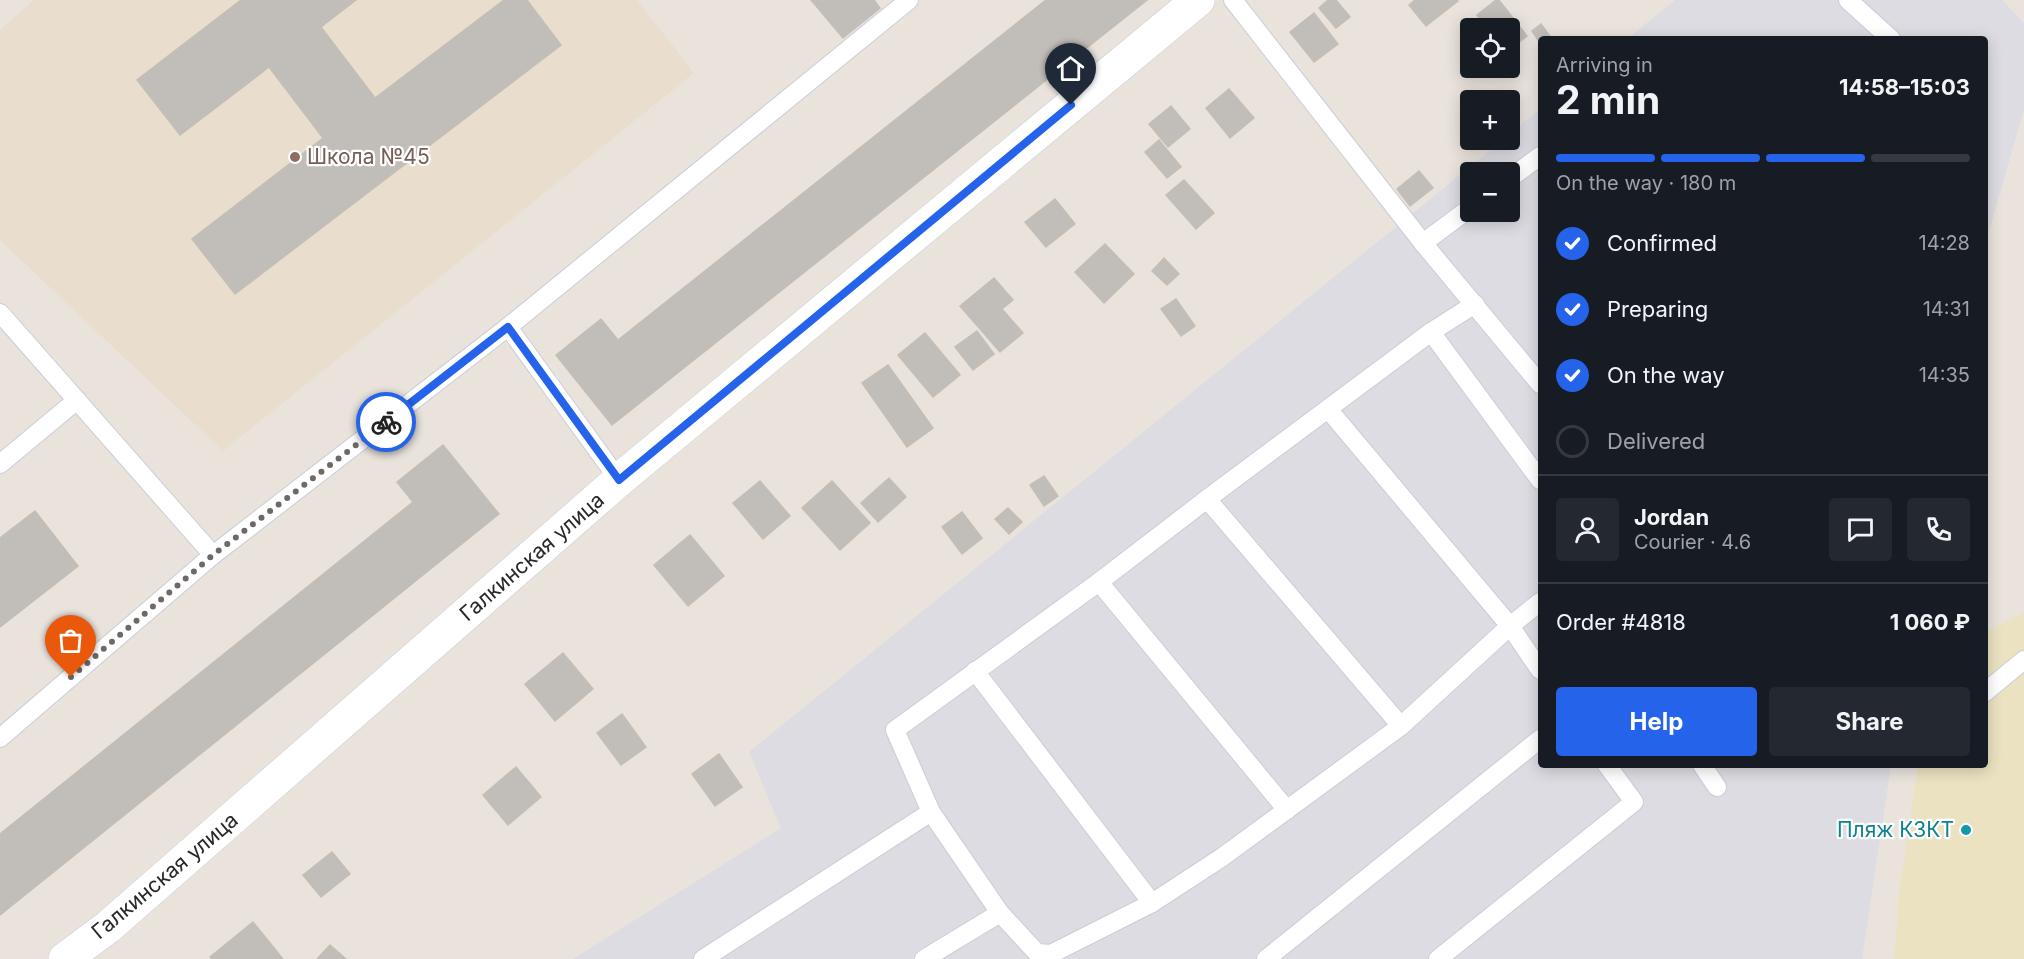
<!DOCTYPE html>
<meta charset="utf-8">
<style>
:root{--surface:#171b24;--page:#242831;--text:#f1f3f6;--muted:#9ea1a6;--line:#363941;--accent:#2563eb}
body{margin:0;font-family:Inter,sans-serif;background:var(--page);color:var(--text);height:100vh;display:flex;flex-direction:column;font-size:22px;white-space:nowrap}
*{box-sizing:border-box;margin:0}
p{font-size:20px;color:var(--muted)}
.icon{flex:none;width:33px;height:33px;fill:none;stroke:currentColor;stroke-width:2;stroke-linecap:round;stroke-linejoin:round}
.map{position:relative;flex:1;overflow:hidden}
.details{position:absolute;left:1538px;top:36px;width:450px;height:732px;display:flex;flex-direction:column;background:var(--surface);border-radius:6px;box-shadow:0 3px 15px #0003}
.details>*{flex:none}
.fabs{position:absolute;left:1460px;top:18px;display:grid;gap:12px}
.fabs a{display:grid;place-items:center;width:60px;height:60px;border-radius:6px;background:var(--surface);box-shadow:0 3px 15px #0003;font-size:30px}
.pin{position:absolute;display:grid;place-items:center;width:51px;height:51px;color:#fff;margin:-62px -26px;border-radius:50% 50% 50% 0;rotate:-45deg;box-shadow:0 0 6px #0007}
.pin .icon{rotate:45deg}
.courier{position:absolute;display:grid;place-items:center;width:60px;height:60px;margin:-30px;border:4px solid #2563eb;border-radius:50%;background:#fff;color:#222;box-shadow:0 2px 8px #0007}
.summary em{font-style:normal;font-weight:700}
.summary div{display:flex;flex-direction:column-reverse}
.summary{display:flex;align-items:center;justify-content:space-between;height:102px;padding:0 18px}
h1{font-size:39px;font-weight:700;line-height:45px}
.bar{display:grid;grid-template-columns:repeat(4,1fr);gap:9px 6px;align-content:center;height:72px;padding:0 18px}
.bar i{height:8px;border-radius:4px;background:var(--line)}
.bar .selected{background:var(--accent)}
.bar p{grid-column:span 4}
.line{display:flex;align-items:center;gap:15px;padding:0 18px;border-top:2px solid var(--line)}
.line div{flex:1}
.round{display:grid;place-items:center;flex:none;width:63px;height:63px;border-radius:6px;background:var(--page)}
ol{padding:0 18px;list-style:none}
li{display:flex;align-items:center;gap:18px;height:66px}
li p{margin-inline-start:auto}
li .icon{padding:6px;border-radius:50%;background:var(--accent);color:#fff;stroke-width:4}
li:last-child{color:var(--muted)}
li i{width:33px;height:33px;border:3px solid var(--line);border-radius:50%}
.primary-button{display:flex;gap:12px;margin-top:auto;padding:12px 18px}
.primary-button a{flex:1;height:69px;border-radius:6px;background:var(--accent);color:#fff;font-size:24px;font-weight:700;line-height:69px;text-align:center}
.primary-button a+a{background:var(--page);color:var(--text)}
.map>svg:first-child{display:block}
.industrial{fill:#dddce2;fill-rule:evenodd}
.education{fill:#e9decd}
.sand{fill:#ebe2c2}
.building{fill:#c1bdb8;stroke:#c4beb6;stroke-width:1.5}
.lines{fill:none;stroke-linecap:round;stroke-linejoin:round}
.service-casing{stroke:#caced8;stroke-width:20}
.minor-casing{stroke:#caced8;stroke-width:34}
.service{stroke:#fff;stroke-width:18}
.minor{stroke:#fff;stroke-width:33}
.done{stroke:#6c6967;stroke-width:6;stroke-dasharray:0 10.8}
.route{stroke:#2563eb;stroke-width:8}
.education-dot{fill:#8d6e63;stroke:#fff;stroke-width:2}
.culture-dot{fill:#0f9aa8;stroke:#fff;stroke-width:2}
.labels{text-anchor:middle;stroke-width:4.5;stroke-linejoin:round;paint-order:stroke}
.education-label{font-size:21px;fill:#785e54;stroke:#fff;text-anchor:start}
.street-label{font-size:21px;fill:#282828;stroke:#fff}
.culture-label{font-size:21px;fill:#0d838f;stroke:#fff;text-anchor:end}
</style>
<div class="map">
<svg width="2024" height="959" viewBox="0 0 2024 959">
<rect width="100%" height="100%" fill="#e9e3dc"/>
<g class="industrial">
<polygon points="1675,0 2002,0 2024,23 2024,109 1985,246 1984,39 1627,39"/>
<path d="M 1540,109 L 1540,765 L 1891,765 L 1862,959 L 573,959 L 781,828 L 749,752 L 1503,140 L 1509,140 L 1509,135 ZM 1470,172 L 1509,172 L 1509,212 L 1470,212 Z"/>
</g>
<polygon class="education" points="34,0 637,0 694,73 223,451 0,240 0,30"/>
<polygon class="sand" points="2024,613 2024,959 1894,959 1899,895 1918,765 1984,765 1985,632"/>
<g class="building">
<polygon points="241,0 356,0 321,27 375,98 504,0 527,0 561,45 235,294 192,239 323,138 269,67 180,135 137,80"/>
<polygon points="811,0 874,0 880,8 843,38"/>
<polygon points="1046,0 1147,0 612,425 556,355 601,319 618,340"/>
<polygon points="1328,0 1336,0 1350,17 1336,28 1319,8"/>
<polygon points="1415,0 1457,0 1458,1 1426,26 1409,5"/>
<polygon points="1496,0 1499,0 1527,36 1509,50 1509,28 1488,28 1477,15"/>
<polygon points="1314,13 1338,44 1314,62 1290,32"/>
<polygon points="1541,24 1552,39 1540,39 1540,43 1532,31"/>
<polygon points="1229,89 1254,118 1230,138 1206,108"/>
<polygon points="1171,106 1190,129 1168,147 1149,124"/>
<polygon points="1159,140 1181,167 1167,178 1145,152"/>
<polygon points="1419,171 1433,188 1410,206 1397,189"/>
<polygon points="1184,180 1214,213 1196,229 1166,195"/>
<polygon points="1055,199 1075,224 1046,247 1025,222"/>
<polygon points="1105,244 1134,274 1104,303 1075,272"/>
<polygon points="1164,258 1179,274 1167,285 1152,271"/>
<polygon points="994,278 1013,300 1002,309 1023,333 1000,352 960,306"/>
<polygon points="1176,299 1195,326 1181,336 1161,309"/>
<polygon points="977,331 994,354 973,370 955,347"/>
<polygon points="925,333 960,375 933,397 898,355"/>
<polygon points="888,365 933,428 907,447 862,383"/>
<polygon points="443,445 499,514 0,915 0,834 413,502 397,482"/>
<polygon points="1044,476 1058,496 1044,506 1030,485"/>
<polygon points="889,478 906,497 878,522 861,503"/>
<polygon points="760,481 790,516 763,539 733,503"/>
<polygon points="832,481 870,523 840,550 802,508"/>
<polygon points="1008,508 1022,522 1009,534 995,519"/>
<polygon points="35,511 78,566 0,627 0,538"/>
<polygon points="962,512 982,538 962,554 942,527"/>
<polygon points="690,535 724,576 688,606 654,565"/>
<polygon points="563,653 593,689 555,721 525,684"/>
<polygon points="622,714 646,747 621,765 597,733"/>
<polygon points="719,754 742,787 715,806 692,774"/>
<polygon points="516,767 541,797 508,825 483,795"/>
<polygon points="332,852 350,874 321,897 303,875"/>
<polygon points="253,922 283,959 212,959 210,957"/>
<polygon points="330,945 346,959 317,959"/>
</g>
<g class="lines">
<defs>
<g id="service">
<polyline points="1233,0 1423,243 1540,384"/>
<polyline points="1848,0 1891,39"/>
<polyline points="1509,179 1540,156"/>
<polyline points="1423,243 1470,208"/>
<polyline points="0,313 213,555"/>
<polyline points="508,327 619,480"/>
<polyline points="1431,332 1540,480"/>
<polyline points="1328,409 1510,626 1540,670"/>
<polyline points="0,464 77,400"/>
<polyline points="1207,499 1401,726"/>
<polyline points="1099,582 1287,810"/>
<polyline points="975,671 1152,903"/>
<polyline points="1984,693 2024,660"/>
<polyline points="0,738 213,555 508,327 909,0"/>
<polyline points="1702,765 1717,787"/>
<polyline points="1000,913 1037,953 1051,954 1152,903 1221,858 1401,726 1510,626 1540,602"/>
<polyline points="703,959 931,812 895,730 1099,582 1207,499 1431,332 1475,304"/>
<polyline points="924,959 1000,913 931,812"/>
<polyline points="1266,959 1540,739"/>
<polyline points="1438,959 1634,802 1607,765"/>
</g>
<polyline id="minor" points="65,959 108,927 619,480 1198,0"/>
</defs>
<use href="#service" class="service-casing"/>
<use href="#minor" class="minor-casing"/>
<use href="#service" class="service"/>
<use href="#minor" class="minor"/>
</g>
<g class="lines">
<polyline class="done" points="71,677 213,555 386,422"/>
<polyline class="route" points="386,422 508,327 619,480 1071,105"/>
</g>
<circle class="education-dot" cx="295" cy="157" r="6"/>
<circle class="culture-dot" cx="1966" cy="830" r="6"/>
<g class="labels">
<g class="education-label">
<text x="307" y="164">Школа №45</text>
</g>
<g class="street-label">
<text transform="translate(532 557) rotate(-41)" y="7">Галкинская улица</text>
<text transform="translate(165 876) rotate(-40)" y="7">Галкинская улица</text>
</g>
<g class="culture-label">
<text x="1954" y="837">Пляж КЗКТ</text>
</g>
</g>
</svg>
<div class="fabs">
<a><svg class="icon" aria-label="locate" viewBox="0 0 24 24"><circle cx="12" cy="12" r="6"/><path d="M12 2v4M12 18v4M2 12h4M18 12h4"/></svg></a>
<a>+</a>
<a>−</a>
</div>
<div class="pin" style="left:71px;top:677px;background:#ea580c"><svg class="icon" aria-label="bag" viewBox="0 0 24 24"><path d="M5 8h14l-1 12H6zM9 8a3 3 0 0 1 6 0"/></svg></div>
<div class="pin" style="left:1071px;top:105px;background:#1f2937"><svg class="icon" aria-label="home" viewBox="0 0 24 24"><path d="M3 11l9-7 9 7M6 9v11h12V9"/></svg></div>
<div class="courier" style="left:386px;top:422px"><svg class="icon" aria-label="bike" viewBox="0 0 24 24"><circle cx="6" cy="16" r="4"/><circle cx="18" cy="16" r="4"/><path d="M6 16l4-8h5l3 8M10 8l3 8H6M13 5h3"/></svg></div>
<section class="details">
<div class="summary"><div><h1>2 min</h1><p>Arriving in</p></div><em>14:58–15:03</em></div>
<div class="bar"><i class="selected"></i><i class="selected"></i><i class="selected"></i><i></i><p>On the way · 180 m</p></div>
<ol>
<li><svg class="icon" aria-label="check" viewBox="0 0 24 24"><path d="M5 12l5 5 9-10"/></svg>Confirmed<p>14:28</p></li>
<li><svg class="icon" aria-label="check" viewBox="0 0 24 24"><path d="M5 12l5 5 9-10"/></svg>Preparing<p>14:31</p></li>
<li><svg class="icon" aria-label="check" viewBox="0 0 24 24"><path d="M5 12l5 5 9-10"/></svg>On the way<p>14:35</p></li>
<li><i></i>Delivered</li>
</ol>
<div class="line" style="height:108px"><a class="round"><svg class="icon" aria-label="person" viewBox="0 0 24 24"><circle cx="12" cy="8" r="4"/><path d="M4 21q1-7 8-7t8 7"/></svg></a><div><b>Jordan</b><p>Courier · 4.6</p></div><a class="round"><svg class="icon" aria-label="chat" viewBox="0 0 24 24"><path d="M4 5h16v11H9l-5 4z"/></svg></a><a class="round"><svg class="icon" aria-label="phone" viewBox="0 0 24 24"><path d="M5 4h4l2 5-3 2q2 4 5 5l2-3 5 2v4C11 20 4 13 5 4z"/></svg></a></div>
<div class="line" style="height:78px"><div>Order #4818</div><b>1 060 ₽</b></div>
<div class="primary-button"><a>Help</a><a>Share</a></div>
</section>
</div>
